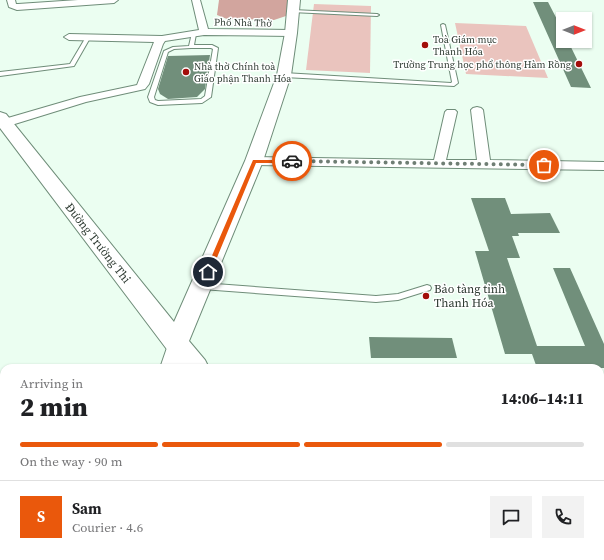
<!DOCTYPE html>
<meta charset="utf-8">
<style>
:root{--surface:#fff;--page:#f2f2f2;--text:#202124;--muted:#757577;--line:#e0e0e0;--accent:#ea580c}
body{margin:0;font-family:"Source Serif 4",serif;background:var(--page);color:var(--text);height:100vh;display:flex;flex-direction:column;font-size:15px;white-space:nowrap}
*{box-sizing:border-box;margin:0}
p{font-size:13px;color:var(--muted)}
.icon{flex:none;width:22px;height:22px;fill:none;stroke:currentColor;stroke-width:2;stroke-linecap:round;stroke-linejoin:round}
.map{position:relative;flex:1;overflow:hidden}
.side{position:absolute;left:0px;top:364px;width:604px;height:196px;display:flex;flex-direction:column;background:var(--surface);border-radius:12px 12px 0 0;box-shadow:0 1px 3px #0004}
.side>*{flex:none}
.needle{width:26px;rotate:90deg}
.buttons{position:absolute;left:556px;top:12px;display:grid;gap:8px}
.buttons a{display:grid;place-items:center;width:36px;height:36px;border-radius:0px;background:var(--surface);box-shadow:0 1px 3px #0004;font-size:20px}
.pin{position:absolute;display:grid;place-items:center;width:34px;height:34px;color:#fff;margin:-17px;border:2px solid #fff;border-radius:50%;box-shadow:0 1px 4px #0007}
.courier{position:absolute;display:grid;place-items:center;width:40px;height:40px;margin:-20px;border:3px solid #ea580c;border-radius:50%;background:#fff;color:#222;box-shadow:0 1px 5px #0007}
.summary em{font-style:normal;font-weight:800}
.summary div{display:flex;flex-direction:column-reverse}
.summary{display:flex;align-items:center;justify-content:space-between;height:68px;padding:0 20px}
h1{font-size:26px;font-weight:800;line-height:30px}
.bar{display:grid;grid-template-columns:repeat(4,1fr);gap:6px 4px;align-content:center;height:48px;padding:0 20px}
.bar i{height:5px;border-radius:3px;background:var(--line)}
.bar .active{background:var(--accent)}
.bar p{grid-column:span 4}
.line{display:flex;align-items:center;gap:10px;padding:0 20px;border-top:1px solid var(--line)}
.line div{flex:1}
.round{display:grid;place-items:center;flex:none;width:42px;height:42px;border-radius:0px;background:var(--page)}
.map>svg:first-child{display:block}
.green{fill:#eac4be}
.water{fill:#d2a59e}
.building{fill:#718f7b}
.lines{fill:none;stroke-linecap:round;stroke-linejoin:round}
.lane-casing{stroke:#6f8d79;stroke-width:2}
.street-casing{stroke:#6f8d79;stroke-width:2}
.secondary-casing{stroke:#6f8d79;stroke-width:2}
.lane{fill:#fff;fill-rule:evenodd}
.street{fill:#fff;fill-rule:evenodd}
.secondary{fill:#fff;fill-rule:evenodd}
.route{fill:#ea580c}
.done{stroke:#6f7e74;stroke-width:4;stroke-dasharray:0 7.2}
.poi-dot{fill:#a30d0a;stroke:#fff;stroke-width:1.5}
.labels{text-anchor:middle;stroke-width:3;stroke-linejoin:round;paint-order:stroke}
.far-street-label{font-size:10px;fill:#2c3930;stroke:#fff}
.far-poi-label{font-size:10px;fill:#2c3930;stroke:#fff;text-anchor:start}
.street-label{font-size:12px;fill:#2c3930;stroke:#fff}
.poi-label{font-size:12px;fill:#2c3930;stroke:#fff;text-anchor:start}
</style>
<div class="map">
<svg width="604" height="560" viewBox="0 0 604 560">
<rect width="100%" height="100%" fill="#ebfef1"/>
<g class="green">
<polygon points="314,4 371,6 370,73 306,70"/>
<polygon points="455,23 526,26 548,78 466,74"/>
</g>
<polygon class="water" points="219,0 288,0 286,16 274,20 227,19 217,15"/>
<g class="building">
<polygon points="533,2 548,2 563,31 563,41 568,41 591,88 571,87"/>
<polygon points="210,55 205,89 197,97 168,99 160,94 158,89 168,56"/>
<polygon points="471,198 505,198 511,214 550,213 560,233 518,233 519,236 512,236 520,258 507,258 537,346 585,346 553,268 570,268 604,344 604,368 537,368 532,354 505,354 475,251 489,251"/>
<polygon points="369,337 452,338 457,358 371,358"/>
</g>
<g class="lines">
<defs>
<g id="lane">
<polygon points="293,10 377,14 379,15 377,16 291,12 291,11"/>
<polygon points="443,24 445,25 458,83 454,86 284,77 281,75 284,73 451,83 452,82 441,25"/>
<path d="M 192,33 L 196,34 L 194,45 L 212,45 L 218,48 L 211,97 L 202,103 L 158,105 L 150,102 L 148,97 L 164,51 L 173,47 L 189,46 ZM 191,48 L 211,48 L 213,49 L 205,96 L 201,99 L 158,101 L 155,100 L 154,97 L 168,52 L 174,49 Z"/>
<polygon points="86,37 90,38 74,66 0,76 0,72 70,64"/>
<polygon points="202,283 376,296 398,294 427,285 430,286 431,288 430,290 398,300 376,302 202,289 199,288 198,286 199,284"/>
</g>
<g id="street">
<polygon points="7,0 15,0 16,4 18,4 78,0 118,0 114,3 17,10 9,7"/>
<polygon points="192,0 200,0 208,29 291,30 296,33 291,36 204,35 165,41 163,44 149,84 145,89 86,102 5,127 0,124 1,120 80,97 137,85 154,42 69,40 64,37 69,34 162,36 199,30"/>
<polygon points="477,107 481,108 483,110 490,160 604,162 604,170 254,165 249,164 248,161 249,158 254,157 434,160 445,112 447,110 455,110 457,112 446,160 477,160 471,110 473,108"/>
<polygon points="176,336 182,339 185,344 178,368 160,368 170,339"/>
<rect x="600" y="511" width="4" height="22"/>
<polygon points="97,556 121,556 120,560 96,560"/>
<polygon points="440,556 465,556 463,560 438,560"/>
</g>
<g id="secondary">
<polygon points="288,0 300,0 297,33 291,75 263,161 189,341 205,360 209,368 181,368 0,128 0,112 6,114 174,322 245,161 277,75 285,33"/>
<polygon points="0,528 4,529 4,556 15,556 6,560 0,560"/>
<polygon points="44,556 94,556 96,560 46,560"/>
<polygon points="335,556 369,556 371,560 337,560"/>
</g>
</defs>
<use href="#lane" class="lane-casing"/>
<use href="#street" class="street-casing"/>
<use href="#secondary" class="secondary-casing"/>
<use href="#lane" class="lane"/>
<use href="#street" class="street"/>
<use href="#secondary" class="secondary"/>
</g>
<polygon class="route" points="253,160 292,160 294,161 292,163 256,163 211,272 210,274 206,274 205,272"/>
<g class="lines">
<polyline class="done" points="292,161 544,165"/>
</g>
<g class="poi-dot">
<circle cx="425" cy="45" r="4"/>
<circle cx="579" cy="64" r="4"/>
<circle cx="186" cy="72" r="4"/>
<circle cx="426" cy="296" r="4"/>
</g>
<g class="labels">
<g class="far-street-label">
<text transform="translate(243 22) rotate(1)" y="4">Phố Nhà Thờ</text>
</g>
<g class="far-poi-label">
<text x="433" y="43">Toà Giám mục<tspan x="433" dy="12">Thanh Hóa</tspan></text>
<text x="571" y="68" text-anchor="end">Trường Trung học phổ thông Hàm Rồng</text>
<text x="194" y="70">Nhà thờ Chính toà<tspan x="194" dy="12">Giáo phận Thanh Hóa</tspan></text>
</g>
<g class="street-label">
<text transform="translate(98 243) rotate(52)" y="4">Đường Trường Thi</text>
</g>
<g class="poi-label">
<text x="434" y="293">Bảo tàng tỉnh<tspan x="434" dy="14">Thanh Hóa</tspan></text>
</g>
</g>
</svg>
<div class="buttons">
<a><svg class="needle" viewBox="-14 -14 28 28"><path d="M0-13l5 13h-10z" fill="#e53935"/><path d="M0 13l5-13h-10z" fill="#757577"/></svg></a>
</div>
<div class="pin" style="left:544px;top:165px;background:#ea580c"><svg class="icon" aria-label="bag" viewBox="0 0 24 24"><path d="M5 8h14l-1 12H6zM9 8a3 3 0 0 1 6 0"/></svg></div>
<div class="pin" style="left:208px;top:272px;background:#1f2937"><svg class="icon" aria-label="home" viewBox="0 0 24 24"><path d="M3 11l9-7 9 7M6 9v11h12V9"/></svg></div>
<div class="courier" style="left:292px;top:161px"><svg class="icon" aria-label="car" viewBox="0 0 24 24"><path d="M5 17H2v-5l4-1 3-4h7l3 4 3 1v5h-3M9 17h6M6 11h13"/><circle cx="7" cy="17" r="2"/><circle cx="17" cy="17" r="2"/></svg></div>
<section class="side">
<div class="summary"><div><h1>2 min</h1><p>Arriving in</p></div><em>14:06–14:11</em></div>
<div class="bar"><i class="active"></i><i class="active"></i><i class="active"></i><i></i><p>On the way · 90 m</p></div>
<div class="line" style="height:72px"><b class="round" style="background:var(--accent);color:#fff">S</b><div><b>Sam</b><p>Courier · 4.6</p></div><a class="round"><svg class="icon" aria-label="chat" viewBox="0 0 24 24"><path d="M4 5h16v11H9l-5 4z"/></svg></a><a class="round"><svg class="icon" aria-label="phone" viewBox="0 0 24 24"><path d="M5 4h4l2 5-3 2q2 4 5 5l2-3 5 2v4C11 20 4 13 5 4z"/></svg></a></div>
</section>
</div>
